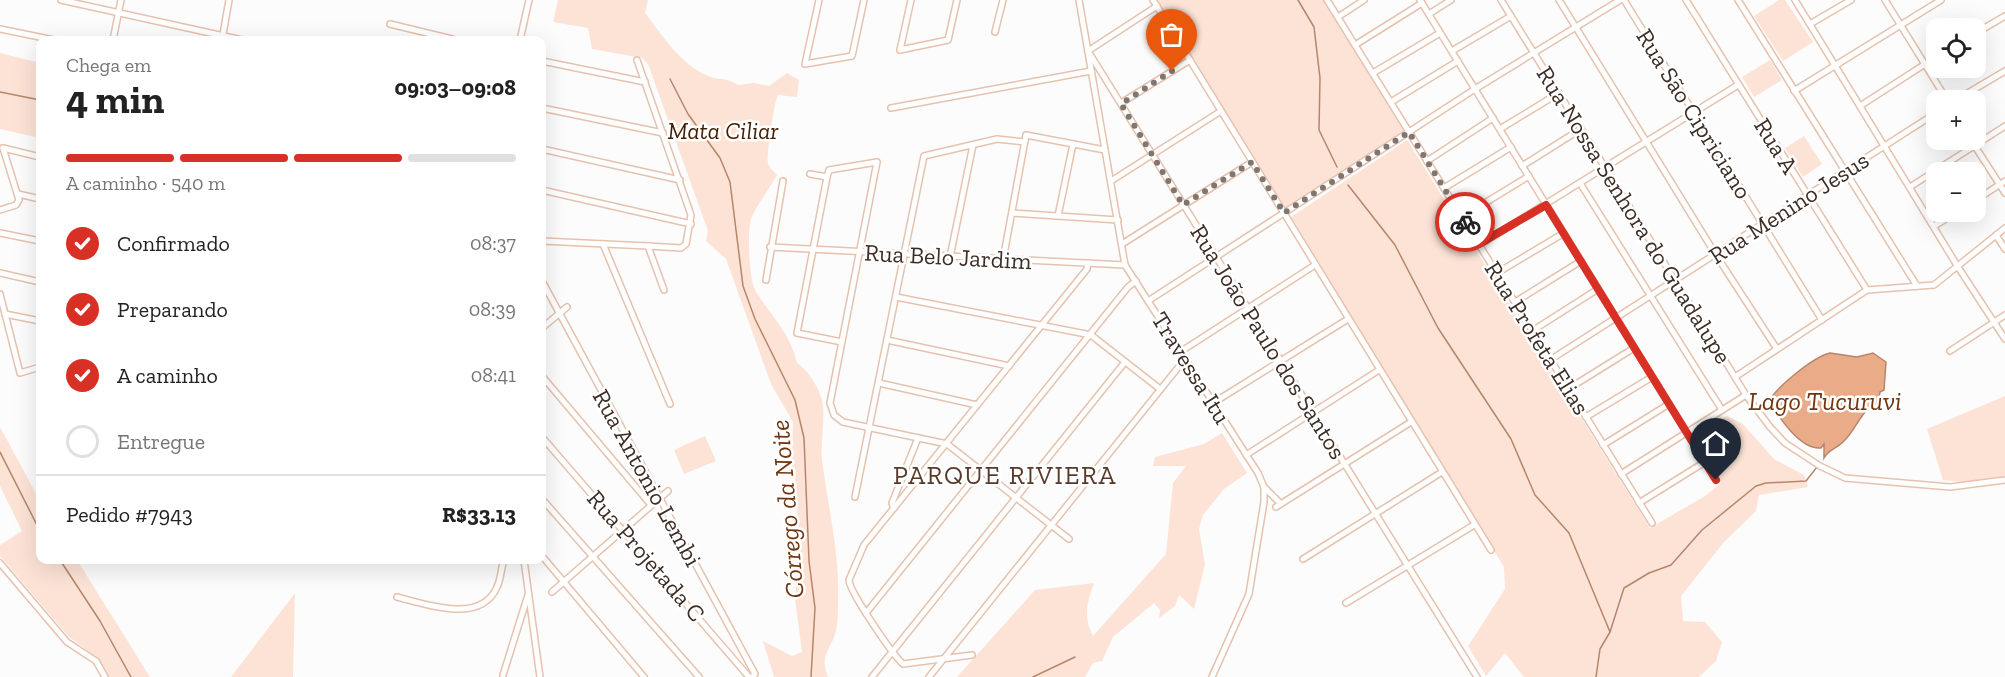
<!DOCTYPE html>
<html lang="pt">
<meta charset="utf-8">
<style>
:root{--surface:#fff;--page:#f2f2f2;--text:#222;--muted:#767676;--line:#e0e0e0;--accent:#d93025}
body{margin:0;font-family:"Zilla Slab",serif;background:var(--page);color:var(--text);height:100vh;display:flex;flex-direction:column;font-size:22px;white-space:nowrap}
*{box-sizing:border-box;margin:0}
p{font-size:20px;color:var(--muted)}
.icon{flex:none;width:33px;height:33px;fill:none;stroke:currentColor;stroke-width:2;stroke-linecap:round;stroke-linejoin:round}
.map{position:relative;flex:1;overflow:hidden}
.panel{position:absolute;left:36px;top:36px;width:510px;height:528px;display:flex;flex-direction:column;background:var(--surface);border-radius:12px;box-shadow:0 6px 24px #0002}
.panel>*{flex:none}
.fabs{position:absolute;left:1926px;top:18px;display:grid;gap:12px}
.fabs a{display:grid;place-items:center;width:60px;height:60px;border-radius:12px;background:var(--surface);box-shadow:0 6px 24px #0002;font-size:30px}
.pin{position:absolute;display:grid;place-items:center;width:51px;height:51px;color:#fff;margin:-62px -26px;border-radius:50% 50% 50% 0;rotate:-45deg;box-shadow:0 0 6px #0007}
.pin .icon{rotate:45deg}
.courier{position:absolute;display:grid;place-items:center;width:60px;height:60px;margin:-30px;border:4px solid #d93025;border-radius:50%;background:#fff;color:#222;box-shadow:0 2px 8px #0007}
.summary em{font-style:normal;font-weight:700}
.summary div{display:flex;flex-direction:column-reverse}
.summary{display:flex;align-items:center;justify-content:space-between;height:102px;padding:0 30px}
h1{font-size:39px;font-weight:700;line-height:45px}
.bar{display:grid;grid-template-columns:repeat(4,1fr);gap:9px 6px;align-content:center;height:72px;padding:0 30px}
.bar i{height:8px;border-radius:4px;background:var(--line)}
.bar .active{background:var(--accent)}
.bar p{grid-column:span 4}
.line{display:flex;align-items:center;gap:15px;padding:0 30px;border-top:2px solid var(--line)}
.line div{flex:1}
ol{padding:0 30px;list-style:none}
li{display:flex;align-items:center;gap:18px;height:66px}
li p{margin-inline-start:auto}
li .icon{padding:6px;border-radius:50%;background:var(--accent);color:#fff;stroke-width:4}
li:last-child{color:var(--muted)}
li i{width:33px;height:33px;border:3px solid var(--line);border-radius:50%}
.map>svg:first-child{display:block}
.green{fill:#fce3d6}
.water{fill:#eaab88;stroke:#b6866b;stroke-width:1.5}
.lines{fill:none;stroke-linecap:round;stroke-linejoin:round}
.stream{stroke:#b6866b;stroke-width:1.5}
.minor-casing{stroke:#e6c2ae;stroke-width:8}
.minor{stroke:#fff;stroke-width:5}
.done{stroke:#7f7671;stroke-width:6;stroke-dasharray:0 10.8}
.route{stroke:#d93025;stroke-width:8}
.labels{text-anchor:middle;stroke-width:5;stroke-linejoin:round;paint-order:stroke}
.street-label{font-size:24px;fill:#3c2e26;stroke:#fff}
.park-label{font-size:24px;font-style:italic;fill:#451d03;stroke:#fff}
.water-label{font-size:26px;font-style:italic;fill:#703610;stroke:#fff}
.neighbourhood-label{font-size:26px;letter-spacing:1.5px;fill:#583a2a;stroke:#fff}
</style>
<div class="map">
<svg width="2005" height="677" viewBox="0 0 2005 677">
<rect width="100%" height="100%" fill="#fcfcfc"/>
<g class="green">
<path d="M 558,0 L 648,0 L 645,13 C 663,36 680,64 708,76 C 720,81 723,76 738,85 L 754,83 L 769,86 L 787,73 L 799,80 L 797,97 L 778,95 C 774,102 766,157 768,164 C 770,168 774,172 777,175 C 769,189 757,205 751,219 C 747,232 749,281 756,292 C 771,315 791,335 797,363 C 808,370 818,386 822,400 C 826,419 820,441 822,460 C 828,507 840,554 838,602 C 838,612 838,624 835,634 C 830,651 819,655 828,677 L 774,677 L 763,641 L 792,656 L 802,652 L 795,599 L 799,548 L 796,486 L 792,464 L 793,422 L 771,384 L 726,259 L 706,241 L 708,231 L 648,64 L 642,58 L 592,49 L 588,28 L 553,22 Z"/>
<polygon points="1157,0 1323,0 1404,131 1284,210"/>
<polygon points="1779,0 1785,0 1813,42 1783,61 1754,16"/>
<polygon points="0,53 40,63 40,138 0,129"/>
<polygon points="1770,60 1782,80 1754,97 1742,77"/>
<polygon points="1804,136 1822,164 1803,177 1785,148"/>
<polygon points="1407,140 1650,528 1705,496 1721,483 1693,435 1727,416 1743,424 1774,459 1804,475 1808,487 1759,495 1756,511 1724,542 1681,596 1683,621 1705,622 1722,642 1716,661 1699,677 1524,677 1505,653 1486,676 1468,646 1505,589 1504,567 1291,217"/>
<polygon points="2005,396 2005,476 1964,482 1943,480 1927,429"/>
<polygon points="0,427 40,501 40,560 77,560 150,677 109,677 98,658 69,637 0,556 0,545 22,531 0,486"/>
<path d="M 1222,433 L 1247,473 L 1224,489 L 1203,515 L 1199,529 L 1205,564 L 1194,609 L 1179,595 L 1175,606 L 1159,618 L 1160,610 L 1154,603 L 1113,637 L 1102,661 L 1093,663 L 1085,677 L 957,677 L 1035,590 L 1094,583 C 1087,602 1083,618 1093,636 L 1166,554 L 1173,483 L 1186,466 L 1153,466 L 1155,457 L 1204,444 Z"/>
<polygon points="705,436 716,461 684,474 674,450"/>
<polygon points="295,593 293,677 231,677"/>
</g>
<path class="water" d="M 1830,353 L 1857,357 L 1873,353 L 1886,362 L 1884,390 L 1880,392 L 1878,402 C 1858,413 1858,428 1843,442 C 1836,449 1829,449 1824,458 L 1824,444 L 1821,448 C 1800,450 1779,417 1769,401 C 1777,387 1813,357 1830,353 Z"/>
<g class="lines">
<g class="stream">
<polyline points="1298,0 1314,27 1320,78 1319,130 1337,167"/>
<polyline points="670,79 688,114 720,158 730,182 743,286 755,319 795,400 804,438 809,561 815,608 811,677"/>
<polyline points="0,92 40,100"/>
<polyline points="1348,185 1395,245 1438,328 1511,439 1535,495 1569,533 1610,632"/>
<polyline points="0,452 40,531"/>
<polyline points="60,560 100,621 131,677"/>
<polyline points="1033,677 1075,657"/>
<polyline points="1596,677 1600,649 1610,632 1624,588 1649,573 1671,565 1702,530 1756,486 1766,483 1806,481 1817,467"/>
</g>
<defs>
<g id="minor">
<polyline points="61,0 242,40"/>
<polyline points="819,0 805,64 852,56 864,0"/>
<polyline points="911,0 900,50 948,40 957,0"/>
<polyline points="1079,0 1125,265 1258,473 1264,487 1264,502 1249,594 1212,677"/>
<polyline points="1153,0 1491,550"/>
<polyline points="1327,0 1652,523"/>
<polyline points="1420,0 1716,480"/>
<polyline points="1501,0 1746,395 1770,427 1785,443 1820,466 1845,478 1950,487 2005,480"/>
<polyline points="1559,0 1716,255 1777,349"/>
<polyline points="1624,0 1822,320"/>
<polyline points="1686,0 1867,290"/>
<polyline points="1738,0 1917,286"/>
<polyline points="1795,0 1958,267 2005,339"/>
<polyline points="1885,0 1947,100"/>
<polyline points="1429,14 1451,0"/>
<polyline points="1338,17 1364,0"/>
<polyline points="390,24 456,40"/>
<polyline points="1810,24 1851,0"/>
<polyline points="0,29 54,40"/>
<polyline points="995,32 1003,0"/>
<polyline points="1976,33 2005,16"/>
<polyline points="113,40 121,0"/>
<polyline points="222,40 229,0"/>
<polyline points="520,40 529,0"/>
<polyline points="1355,45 1422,3"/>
<polyline points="1088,51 1477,677"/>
<polyline points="1088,51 1157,6"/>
<polyline points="1452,51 1511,16"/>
<polyline points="637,60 691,215 686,244 681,248 648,246"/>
<polyline points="542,61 645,82"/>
<polyline points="1373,73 1440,33"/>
<polyline points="1794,91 1941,0"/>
<polyline points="1956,100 2005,71"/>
<polyline points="1391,102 1458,61"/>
<polyline points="1121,103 1190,60"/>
<polyline points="1860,106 1936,57"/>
<polyline points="542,108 663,133"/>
<polyline points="891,108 1091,71"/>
<polyline points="1500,129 1559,93"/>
<polyline points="1971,140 2005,193"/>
<polyline points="3,148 40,157"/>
<polyline points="542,149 680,180"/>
<polyline points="1427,161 1493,118"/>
<polyline points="1522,166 1581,129"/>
<polyline points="810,174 827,177"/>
<polyline points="1111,181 1221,111"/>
<polyline points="1580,183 1722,410"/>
<polyline points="1910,187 2005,126"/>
<polyline points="1444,188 1511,147"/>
<polyline points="542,190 691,224"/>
<polyline points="18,194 40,199"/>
<polyline points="1976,200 2005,181"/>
<polyline points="0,210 16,205 19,200 3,148"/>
<polyline points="1012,213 1118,220"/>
<polyline points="1058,216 1073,144"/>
<polyline points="1462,217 1529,176"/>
<polyline points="1934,226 1957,212"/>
<polyline points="0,233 40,241"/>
<polyline points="1996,235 2005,249"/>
<polyline points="542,241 648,246 664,290"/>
<polyline points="603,244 670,404"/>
<polyline points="1122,244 1252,162"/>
<polyline points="1479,245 1738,85"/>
<polyline points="770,247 1125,265"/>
<polyline points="950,257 973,145"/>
<polyline points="1003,260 1026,135 1105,150"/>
<polyline points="0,273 40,282"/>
<polyline points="1497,273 1564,233"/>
<polyline points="766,280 783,181"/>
<polyline points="542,281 755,674 752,677"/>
<polyline points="0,294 20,373 40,367"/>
<polyline points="896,297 1091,335 1160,389"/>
<polyline points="1148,301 1475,89 1620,0"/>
<polyline points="1515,302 1581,261"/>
<polyline points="5,314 40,321"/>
<polyline points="542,328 567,307"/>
<polyline points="1532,331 1598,289"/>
<polyline points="887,340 1009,366"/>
<polyline points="842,342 797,333 827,177 829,170 877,162 830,403 834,415 843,422 947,444 1069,539"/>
<polyline points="1950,351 2005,315"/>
<polyline points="1180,352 1315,265"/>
<polyline points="1550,360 1936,113"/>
<polyline points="542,376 651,505"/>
<polyline points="1735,377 1867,290 1934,285 2005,228"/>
<polyline points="879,383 977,405"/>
<polyline points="1568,389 1634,348"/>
<polyline points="1213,403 1348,319"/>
<polyline points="1586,417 1652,377"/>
<polyline points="542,437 749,677"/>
<polyline points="1603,445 1669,404"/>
<polyline points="1246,455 1379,370"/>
<polyline points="1621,474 1746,395"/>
<polyline points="1264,487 1281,504"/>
<polyline points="855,497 924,156 997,139 1025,142"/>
<polyline points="542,499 699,677"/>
<polyline points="1639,503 1705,462"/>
<polyline points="1276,507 1411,422"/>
<polyline points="894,508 892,503 918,438"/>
<polyline points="542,556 644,677"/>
<polyline points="1303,559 1442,472"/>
<polyline points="524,560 540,677"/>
<polyline points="0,563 67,642 96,661 105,677"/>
<polyline points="552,592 668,491"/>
<path d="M 397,597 C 425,604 481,625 497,587 C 501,579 501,568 504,560"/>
<polyline points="1346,603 1474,525"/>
<polyline points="866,613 1128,287 1136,281"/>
<path d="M 972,655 L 903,664 C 892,654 849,591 849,580 L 864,545 L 1087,269 L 1088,263"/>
<polyline points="503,675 528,595"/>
<polyline points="872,677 1125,362"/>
<polyline points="929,677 1185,359"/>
</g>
</defs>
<use href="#minor" class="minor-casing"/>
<use href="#minor" class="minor"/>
</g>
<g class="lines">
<polyline class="done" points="1172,71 1121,104 1183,205 1252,162 1284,213 1409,132 1465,222"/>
<polyline class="route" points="1465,222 1479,244 1546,205 1716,480"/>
</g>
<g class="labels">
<g class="street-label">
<text transform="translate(1694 114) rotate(58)" y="8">Rua São Cipriciano</text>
<text transform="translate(1776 146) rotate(58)" y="8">Rua A</text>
<text transform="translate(1789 208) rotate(-33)" y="8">Rua Menino Jesus</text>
<text transform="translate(1634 215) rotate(58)" y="8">Rua Nossa Senhora do Guadalupe</text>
<text transform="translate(948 257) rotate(3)" y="8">Rua Belo Jardim</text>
<text transform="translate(1537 338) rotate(58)" y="8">Rua Profeta Elias</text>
<text transform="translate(1268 342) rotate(58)" y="8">Rua João Paulo dos Santos</text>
<text transform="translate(1191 368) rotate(58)" y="8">Travessa Itu</text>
<text transform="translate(647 478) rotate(61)" y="8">Rua Antonio Lembi</text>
<text transform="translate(646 556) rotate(49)" y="8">Rua Projetada C</text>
</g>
<g class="park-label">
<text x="723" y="139">Mata Ciliar</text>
</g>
<g class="water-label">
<text x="1825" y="410">Lago Tucuruvi</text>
<text transform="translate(787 509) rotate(-95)" y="9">Córrego da Noite</text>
</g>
<g class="neighbourhood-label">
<text x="1005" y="484">PARQUE RIVIERA</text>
</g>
</g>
</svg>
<div class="fabs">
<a><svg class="icon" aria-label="locate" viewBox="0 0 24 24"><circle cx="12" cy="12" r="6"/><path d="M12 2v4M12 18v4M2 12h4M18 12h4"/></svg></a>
<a>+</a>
<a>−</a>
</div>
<div class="pin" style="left:1172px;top:71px;background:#ea580c"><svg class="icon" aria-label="bag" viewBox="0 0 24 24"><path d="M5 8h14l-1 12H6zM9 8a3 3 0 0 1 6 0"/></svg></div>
<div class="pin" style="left:1716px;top:480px;background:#1f2937"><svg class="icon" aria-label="home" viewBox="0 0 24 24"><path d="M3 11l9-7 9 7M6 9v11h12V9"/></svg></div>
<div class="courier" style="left:1465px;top:222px"><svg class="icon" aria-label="bike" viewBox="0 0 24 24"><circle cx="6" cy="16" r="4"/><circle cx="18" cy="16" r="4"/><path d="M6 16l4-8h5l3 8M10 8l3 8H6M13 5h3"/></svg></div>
<section class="panel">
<div class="summary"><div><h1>4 min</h1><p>Chega em</p></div><em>09:03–09:08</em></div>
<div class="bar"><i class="active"></i><i class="active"></i><i class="active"></i><i></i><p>A caminho · 540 m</p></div>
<ol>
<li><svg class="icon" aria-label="check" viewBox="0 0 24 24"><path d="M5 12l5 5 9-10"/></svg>Confirmado<p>08:37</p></li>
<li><svg class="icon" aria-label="check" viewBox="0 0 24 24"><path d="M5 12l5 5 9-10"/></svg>Preparando<p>08:39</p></li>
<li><svg class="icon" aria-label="check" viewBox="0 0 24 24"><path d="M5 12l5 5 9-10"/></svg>A caminho<p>08:41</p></li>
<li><i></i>Entregue</li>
</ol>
<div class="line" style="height:78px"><div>Pedido #7943</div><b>R$33.13</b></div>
</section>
</div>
